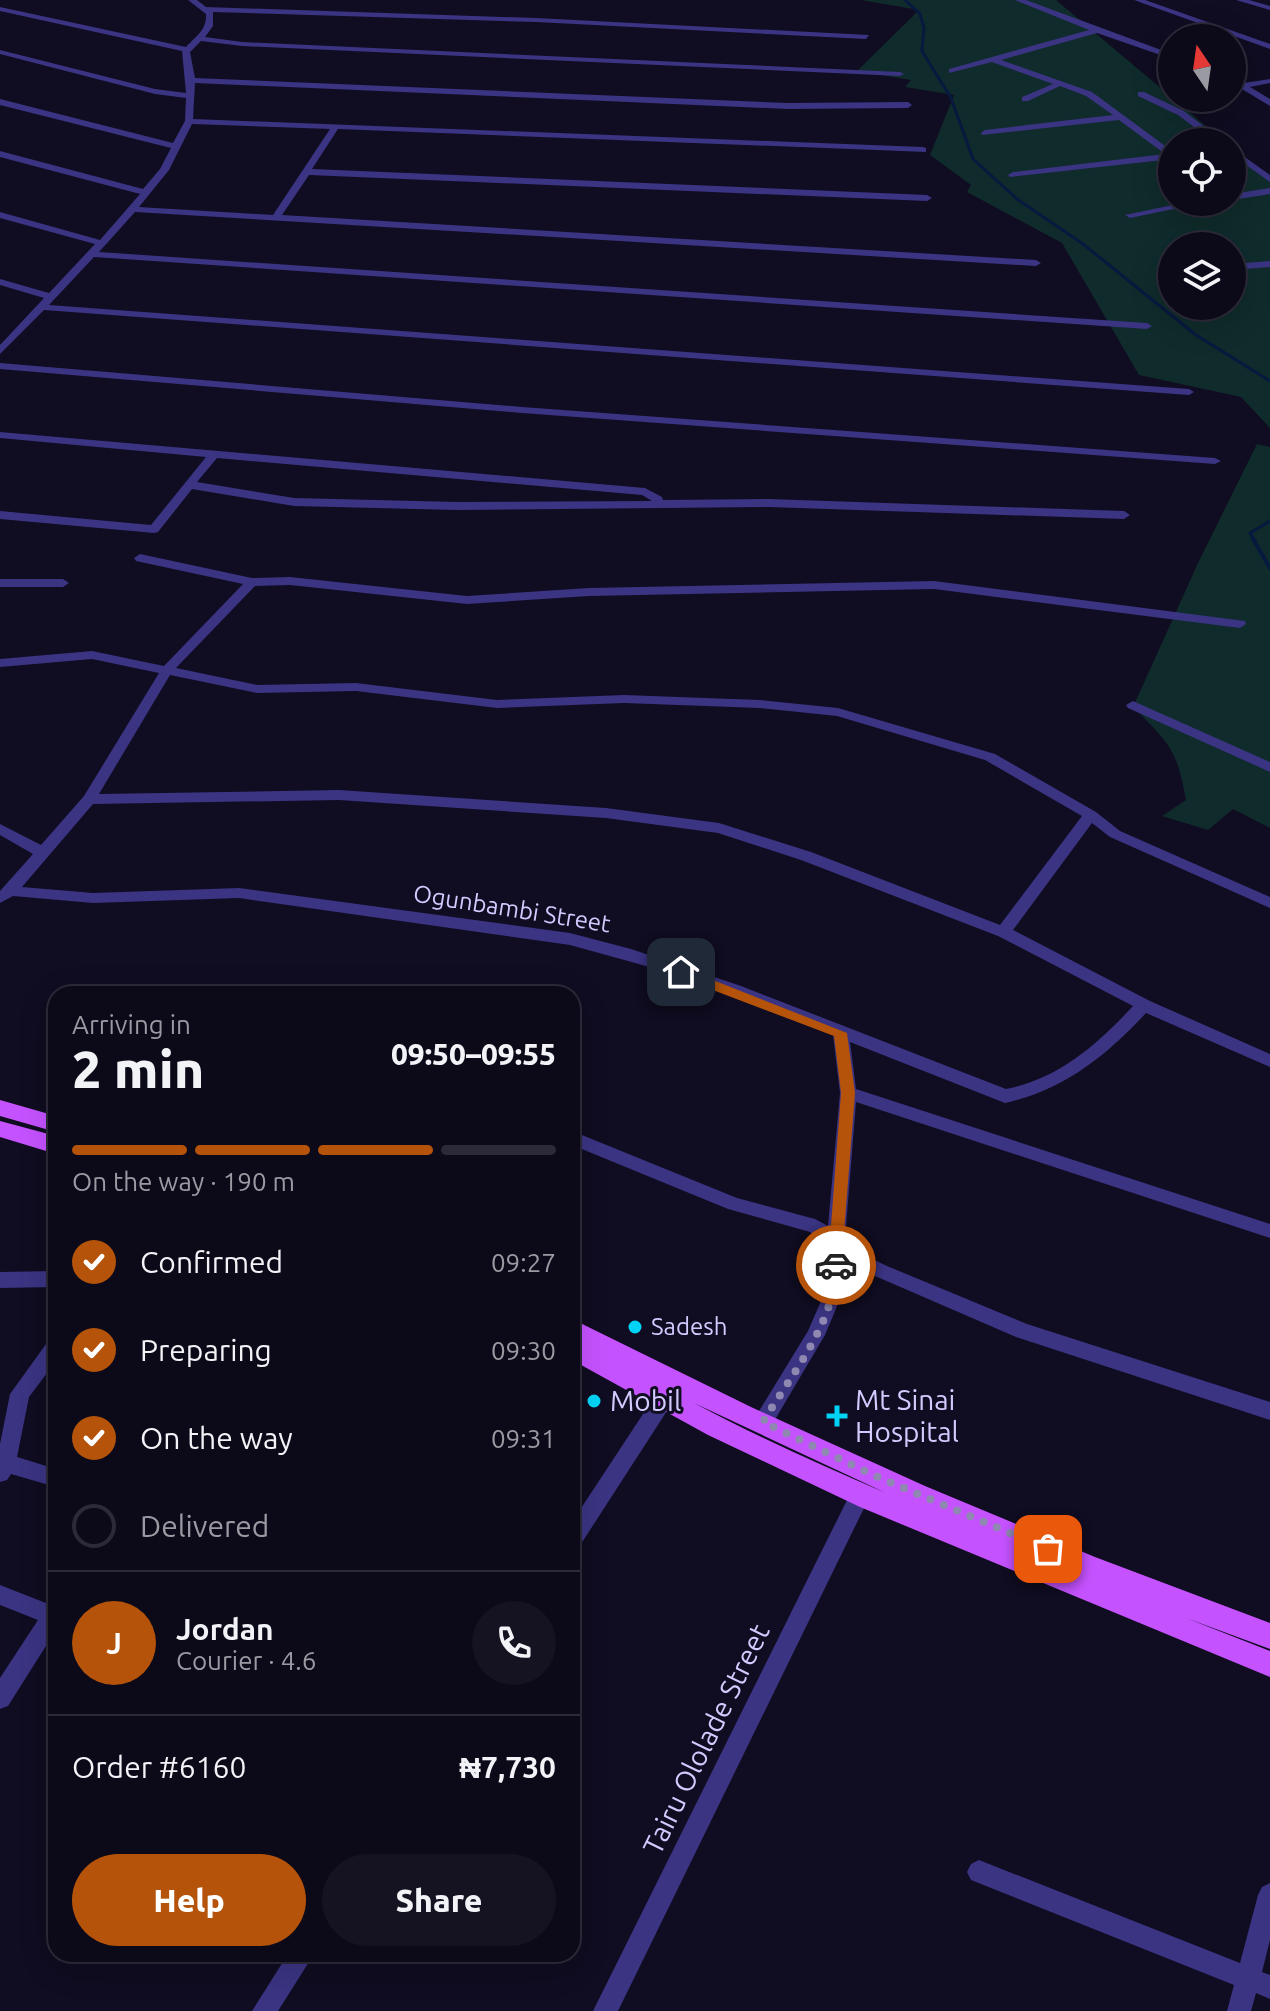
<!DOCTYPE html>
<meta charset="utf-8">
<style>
:root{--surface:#0c0919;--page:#151222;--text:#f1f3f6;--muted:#9a9aa2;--line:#2c2a38;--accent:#b45309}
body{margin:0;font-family:Ubuntu,sans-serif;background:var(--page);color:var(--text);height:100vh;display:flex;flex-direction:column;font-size:30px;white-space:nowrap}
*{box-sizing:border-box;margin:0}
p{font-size:26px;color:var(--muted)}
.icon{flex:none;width:44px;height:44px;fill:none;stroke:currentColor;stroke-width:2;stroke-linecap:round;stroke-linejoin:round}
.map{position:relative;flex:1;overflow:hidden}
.details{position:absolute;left:48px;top:986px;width:532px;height:976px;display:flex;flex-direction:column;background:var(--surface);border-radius:24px;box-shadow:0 8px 32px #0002,0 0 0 2px var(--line)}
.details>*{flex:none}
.needle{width:52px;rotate:347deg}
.controls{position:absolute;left:1158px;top:24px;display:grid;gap:16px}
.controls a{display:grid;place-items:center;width:88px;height:88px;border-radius:50%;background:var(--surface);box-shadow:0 8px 32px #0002,0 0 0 2px var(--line);font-size:40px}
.pin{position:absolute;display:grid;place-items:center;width:68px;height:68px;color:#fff;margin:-34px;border-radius:16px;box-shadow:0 4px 12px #0006}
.courier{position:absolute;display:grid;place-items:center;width:80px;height:80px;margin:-40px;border:6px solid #b45309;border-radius:50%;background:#fff;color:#222;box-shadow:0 2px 10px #0007}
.head em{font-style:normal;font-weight:800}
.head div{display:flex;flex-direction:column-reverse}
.head{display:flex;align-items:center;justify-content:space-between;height:136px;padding:0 24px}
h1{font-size:52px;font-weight:800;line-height:60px}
.bar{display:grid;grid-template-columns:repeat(4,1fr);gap:12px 8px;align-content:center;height:96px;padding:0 24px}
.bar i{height:10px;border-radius:6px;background:var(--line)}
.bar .selected{background:var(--accent)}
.bar p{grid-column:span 4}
.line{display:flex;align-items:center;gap:20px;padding:0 24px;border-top:2px solid var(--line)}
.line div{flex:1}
.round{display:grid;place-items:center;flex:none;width:84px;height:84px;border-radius:42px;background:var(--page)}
ol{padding:0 24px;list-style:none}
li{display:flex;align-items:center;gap:24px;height:88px}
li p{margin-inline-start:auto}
li .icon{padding:8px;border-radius:50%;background:var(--accent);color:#fff;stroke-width:4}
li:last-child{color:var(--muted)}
li i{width:44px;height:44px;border:4px solid var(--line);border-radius:50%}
.primary-button{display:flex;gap:16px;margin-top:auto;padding:16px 24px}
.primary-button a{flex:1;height:92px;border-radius:48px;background:var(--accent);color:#fff;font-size:32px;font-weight:800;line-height:92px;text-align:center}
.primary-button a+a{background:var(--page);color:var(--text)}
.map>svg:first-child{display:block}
.green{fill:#0f2b2b;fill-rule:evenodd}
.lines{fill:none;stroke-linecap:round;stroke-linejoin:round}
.stream-far1{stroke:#07193f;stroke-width:3}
.stream{stroke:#07193f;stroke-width:4}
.minor{fill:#3a3482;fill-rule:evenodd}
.major{fill:#c552ff;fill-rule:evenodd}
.route{fill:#b45309}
.done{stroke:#8f88b1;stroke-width:8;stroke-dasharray:0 14.4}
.poi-dot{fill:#00d4f6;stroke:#100c21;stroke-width:3}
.labels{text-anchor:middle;stroke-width:6;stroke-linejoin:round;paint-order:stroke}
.street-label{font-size:24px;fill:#d3cbff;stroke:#100c21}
.poi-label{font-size:24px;fill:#d3cbff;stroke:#100c21;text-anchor:start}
.near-poi-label{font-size:28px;fill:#d3cbff;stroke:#100c21;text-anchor:start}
.near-street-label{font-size:28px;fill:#d3cbff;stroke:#100c21}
</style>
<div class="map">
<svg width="1270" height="2011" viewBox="0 0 1270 2011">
<rect width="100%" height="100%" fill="#100c21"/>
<g class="green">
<path d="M 861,0 L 1056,0 L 1225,142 L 1172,142 L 1172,202 L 1232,202 L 1232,148 L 1270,180 L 1270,428 L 1241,397 L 1139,375 L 1062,243 L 967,192 L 971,185 L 930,155 L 954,95 L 905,87 L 911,80 L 857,71 L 919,10 ZM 1172,246 L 1232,246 L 1232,306 L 1172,306 Z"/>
<path d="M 1257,444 L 1270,447 L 1270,828 L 1233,809 L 1208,830 L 1162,816 L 1186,800 C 1177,749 1169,743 1133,707 L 1198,563 Z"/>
</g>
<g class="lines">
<g class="stream-far1">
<polyline points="905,0 920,14 924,28 922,51 951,98 973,159 1017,199 1083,244 1196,335 1270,381"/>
<polyline points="1255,541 1250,533 1270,521"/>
</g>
<polyline class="stream" points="1253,539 1270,568"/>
<g class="minor">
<path d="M 188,0 L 197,0 L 206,7 L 536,18 L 869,35 L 866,39 L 536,22 L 213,12 L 213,26 L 205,37 L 242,42 L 900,72 L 904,74 L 900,76 L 242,46 L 201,41 L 190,52 L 195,78 L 788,103 L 908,102 L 912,105 L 908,108 L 788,109 L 195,83 L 193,119 L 923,147 L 926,148 L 926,152 L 338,129 L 312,169 L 927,195 L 932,198 L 927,201 L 309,175 L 282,215 L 1036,260 L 1041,263 L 1036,266 L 135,212 L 99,252 L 1147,323 L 1152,326 L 1147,329 L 94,257 L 49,305 L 1189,389 L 1194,392 L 1189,395 L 44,310 L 0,354 L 0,345 L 44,298 L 0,285 L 0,279 L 49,293 L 95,244 L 0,218 L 0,212 L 100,240 L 140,194 L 0,157 L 0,151 L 143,189 L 160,169 L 171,148 L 0,105 L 0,99 L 173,143 L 185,121 L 186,98 L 155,94 L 0,54 L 0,50 L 155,89 L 186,93 L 182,51 L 0,11 L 0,7 L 186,47 C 196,36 207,30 206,14 ZM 192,124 L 330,129 L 273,215 L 139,207 L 169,170 Z"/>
<polygon points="1015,0 1026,0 1172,54 1172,59 1097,33 1001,60 1092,92 1172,151 1172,159 1010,177 1008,175 1013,172 1165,154 1119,120 982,135 981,133 985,130 1113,115 1086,96 1060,86 1028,101 1022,101 1022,97 1053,84 992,62 949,73 949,69 1089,30"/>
<polygon points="1134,0 1145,0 1270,44 1270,49"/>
<polygon points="1236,0 1249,0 1270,6 1270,10"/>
<polygon points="1232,78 1244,83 1270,79 1270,83 1250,87 1270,99 1270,106 1232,83"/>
<polygon points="1138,92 1144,92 1184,111 1224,142 1214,142 1178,115 1138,96"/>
<polygon points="1232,148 1270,175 1270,182 1232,155"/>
<polygon points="1270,188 1270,194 1232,200 1232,194"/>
<polygon points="1187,202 1207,202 1130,218 1125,215"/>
<polygon points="1270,261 1270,267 1232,270 1232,264"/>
<polygon points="0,363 522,407 1215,458 1221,461 1215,464 522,413 0,369"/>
<path d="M 0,432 L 645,488 L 662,497 L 663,500 L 769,499 L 1124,511 L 1130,515 L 1124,519 L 769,507 L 457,510 L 294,506 L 192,489 L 158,532 L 154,533 L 0,519 L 0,511 L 151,525 L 206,457 L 0,438 ZM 217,458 L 642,495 L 652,501 L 457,502 L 294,498 L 197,482 Z"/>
<path d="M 140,554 L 252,578 L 290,577 L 467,596 L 589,588 L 934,581 L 1245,621 L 1246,624 L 1240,628 L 934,589 L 589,596 L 467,604 L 290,585 L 255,586 L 176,668 L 257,685 L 356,683 L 497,700 L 624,695 L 760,700 L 838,708 L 995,754 L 1096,812 L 1120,831 L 1270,897 L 1270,908 L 1110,837 L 1092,823 L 1013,930 L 1150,1001 L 1270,1054 L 1270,1067 L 1146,1013 C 1106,1056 1064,1090 1005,1103 L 850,1042 L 856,1089 L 1270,1224 L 1270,1238 L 856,1102 L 845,1239 L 866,1256 L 887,1266 L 1027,1324 L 1270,1402 L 1270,1420 L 1016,1337 L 875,1276 L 845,1260 L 845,1287 L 825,1335 L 770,1428 L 763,1431 L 756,1428 L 753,1422 L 756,1416 L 808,1331 L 827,1287 L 827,1246 L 810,1232 L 728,1209 L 572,1145 L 572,1131 L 737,1198 L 815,1219 L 828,1226 L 840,1093 L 833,1035 L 675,974 L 570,945 L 239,898 L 93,903 L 13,896 L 0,903 L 0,891 L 33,854 L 0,835 L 0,824 L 41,845 L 84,796 L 159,673 L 92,659 L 0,667 L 0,659 L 92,651 L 164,666 L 243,584 L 136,561 L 134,558 ZM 170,675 L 257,693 L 356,691 L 497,708 L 624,703 L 760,708 L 837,716 L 985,760 L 1082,816 L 1000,925 L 811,852 L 719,823 L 606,808 L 339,790 L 99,794 ZM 339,800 L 606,818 L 718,833 L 801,860 L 998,936 L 1133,1006 C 1097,1045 1058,1079 1006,1089 L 741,986 L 631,949 L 570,933 L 239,888 L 93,893 L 22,887 L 93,804 Z"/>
<polygon points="0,579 63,579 69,583 63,587 0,587"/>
<polygon points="1133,701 1270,762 1270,772 1128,708 1126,705"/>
<polygon points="56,1271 56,1287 0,1288 0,1272"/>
<polygon points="56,1338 56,1361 29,1397 17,1457 56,1469 56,1487 11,1474 7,1480 0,1482 0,1444 10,1394 49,1340"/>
<polygon points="669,1382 676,1385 679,1391 676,1397 579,1547 572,1550 572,1522 662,1385"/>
<polygon points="861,1484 868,1486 871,1493 868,1500 618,2011 593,2011 854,1486"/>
<polygon points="0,1585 56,1607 56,1630 8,1706 0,1709 0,1678 38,1620 0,1605"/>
<polygon points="979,1860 1240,1963 1258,1895 1262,1887 1270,1883 1270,1940 1262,1972 1270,1975 1270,1999 1256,1993 1251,2011 1227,2011 1234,1985 971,1880 967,1872 971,1864"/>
<polygon points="288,1954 314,1954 278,2011 252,2011"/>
</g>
<g class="major">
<polygon points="0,1100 56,1116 56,1132 0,1116"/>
<polygon points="0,1121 56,1136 56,1154 0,1137"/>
<path d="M 572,1319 L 751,1407 L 925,1486 L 1095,1557 L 1270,1623 L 1270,1649 L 1186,1618 L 1270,1651 L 1270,1677 L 860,1507 L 708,1435 L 572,1360 ZM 694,1403 L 886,1493 C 821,1465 756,1436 694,1403 Z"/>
</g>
</g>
<polygon class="route" points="676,969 685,969 847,1033 855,1093 841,1270 831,1270 828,1265 841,1093 834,1036 676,976"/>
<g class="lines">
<path class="done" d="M 836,1265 C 836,1322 791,1375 763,1422 L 873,1475 L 1048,1549"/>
</g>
<g class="poi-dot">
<circle cx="635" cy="1327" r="8"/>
<circle cx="594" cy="1401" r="8"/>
<path d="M833 1404h8v8h8v8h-8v8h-8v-8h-8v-8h8z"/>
</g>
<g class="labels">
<g class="street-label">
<text transform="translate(512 909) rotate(9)" y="8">Ogunbambi Street</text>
</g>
<g class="poi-label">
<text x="651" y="1335">Sadesh</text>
</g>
<g class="near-poi-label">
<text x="855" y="1410">Mt Sinai<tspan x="855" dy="32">Hospital</tspan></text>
<text x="610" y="1411">Mobil</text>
</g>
<g class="near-street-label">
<text transform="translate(706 1739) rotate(-64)" y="10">Tairu Ololade Street</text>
</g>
</g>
</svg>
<div class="controls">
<a><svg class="needle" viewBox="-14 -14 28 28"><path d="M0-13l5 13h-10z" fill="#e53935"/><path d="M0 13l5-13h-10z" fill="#9a9aa2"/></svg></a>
<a><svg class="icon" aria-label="locate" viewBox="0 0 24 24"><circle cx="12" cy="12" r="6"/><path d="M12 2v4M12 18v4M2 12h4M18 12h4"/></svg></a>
<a><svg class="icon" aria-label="layers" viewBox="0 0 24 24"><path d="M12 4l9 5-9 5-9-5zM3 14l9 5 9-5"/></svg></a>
</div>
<div class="pin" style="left:1048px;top:1549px;background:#ea580c"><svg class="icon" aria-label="bag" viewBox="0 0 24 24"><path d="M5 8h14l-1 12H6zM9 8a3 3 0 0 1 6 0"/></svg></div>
<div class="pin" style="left:681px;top:972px;background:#1f2937"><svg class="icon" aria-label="home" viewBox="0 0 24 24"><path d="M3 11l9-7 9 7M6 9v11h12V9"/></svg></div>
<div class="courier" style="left:836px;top:1265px"><svg class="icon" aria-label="car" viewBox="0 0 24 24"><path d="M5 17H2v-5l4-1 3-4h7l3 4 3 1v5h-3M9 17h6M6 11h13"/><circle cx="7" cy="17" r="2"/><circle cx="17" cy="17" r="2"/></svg></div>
<section class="details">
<div class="head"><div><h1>2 min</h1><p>Arriving in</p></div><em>09:50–09:55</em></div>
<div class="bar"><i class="selected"></i><i class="selected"></i><i class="selected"></i><i></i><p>On the way · 190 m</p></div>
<ol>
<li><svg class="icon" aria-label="check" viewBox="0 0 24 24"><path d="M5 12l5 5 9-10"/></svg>Confirmed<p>09:27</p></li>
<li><svg class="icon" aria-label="check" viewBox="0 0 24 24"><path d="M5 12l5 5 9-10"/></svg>Preparing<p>09:30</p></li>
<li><svg class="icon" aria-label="check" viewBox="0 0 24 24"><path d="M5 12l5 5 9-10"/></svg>On the way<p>09:31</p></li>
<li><i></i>Delivered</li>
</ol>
<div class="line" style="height:144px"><b class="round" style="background:var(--accent);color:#fff">J</b><div><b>Jordan</b><p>Courier · 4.6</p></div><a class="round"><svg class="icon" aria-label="phone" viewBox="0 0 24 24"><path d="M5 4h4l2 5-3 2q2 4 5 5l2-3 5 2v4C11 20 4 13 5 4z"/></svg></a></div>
<div class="line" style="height:104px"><div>Order #6160</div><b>₦7,730</b></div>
<div class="primary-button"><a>Help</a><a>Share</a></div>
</section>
</div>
